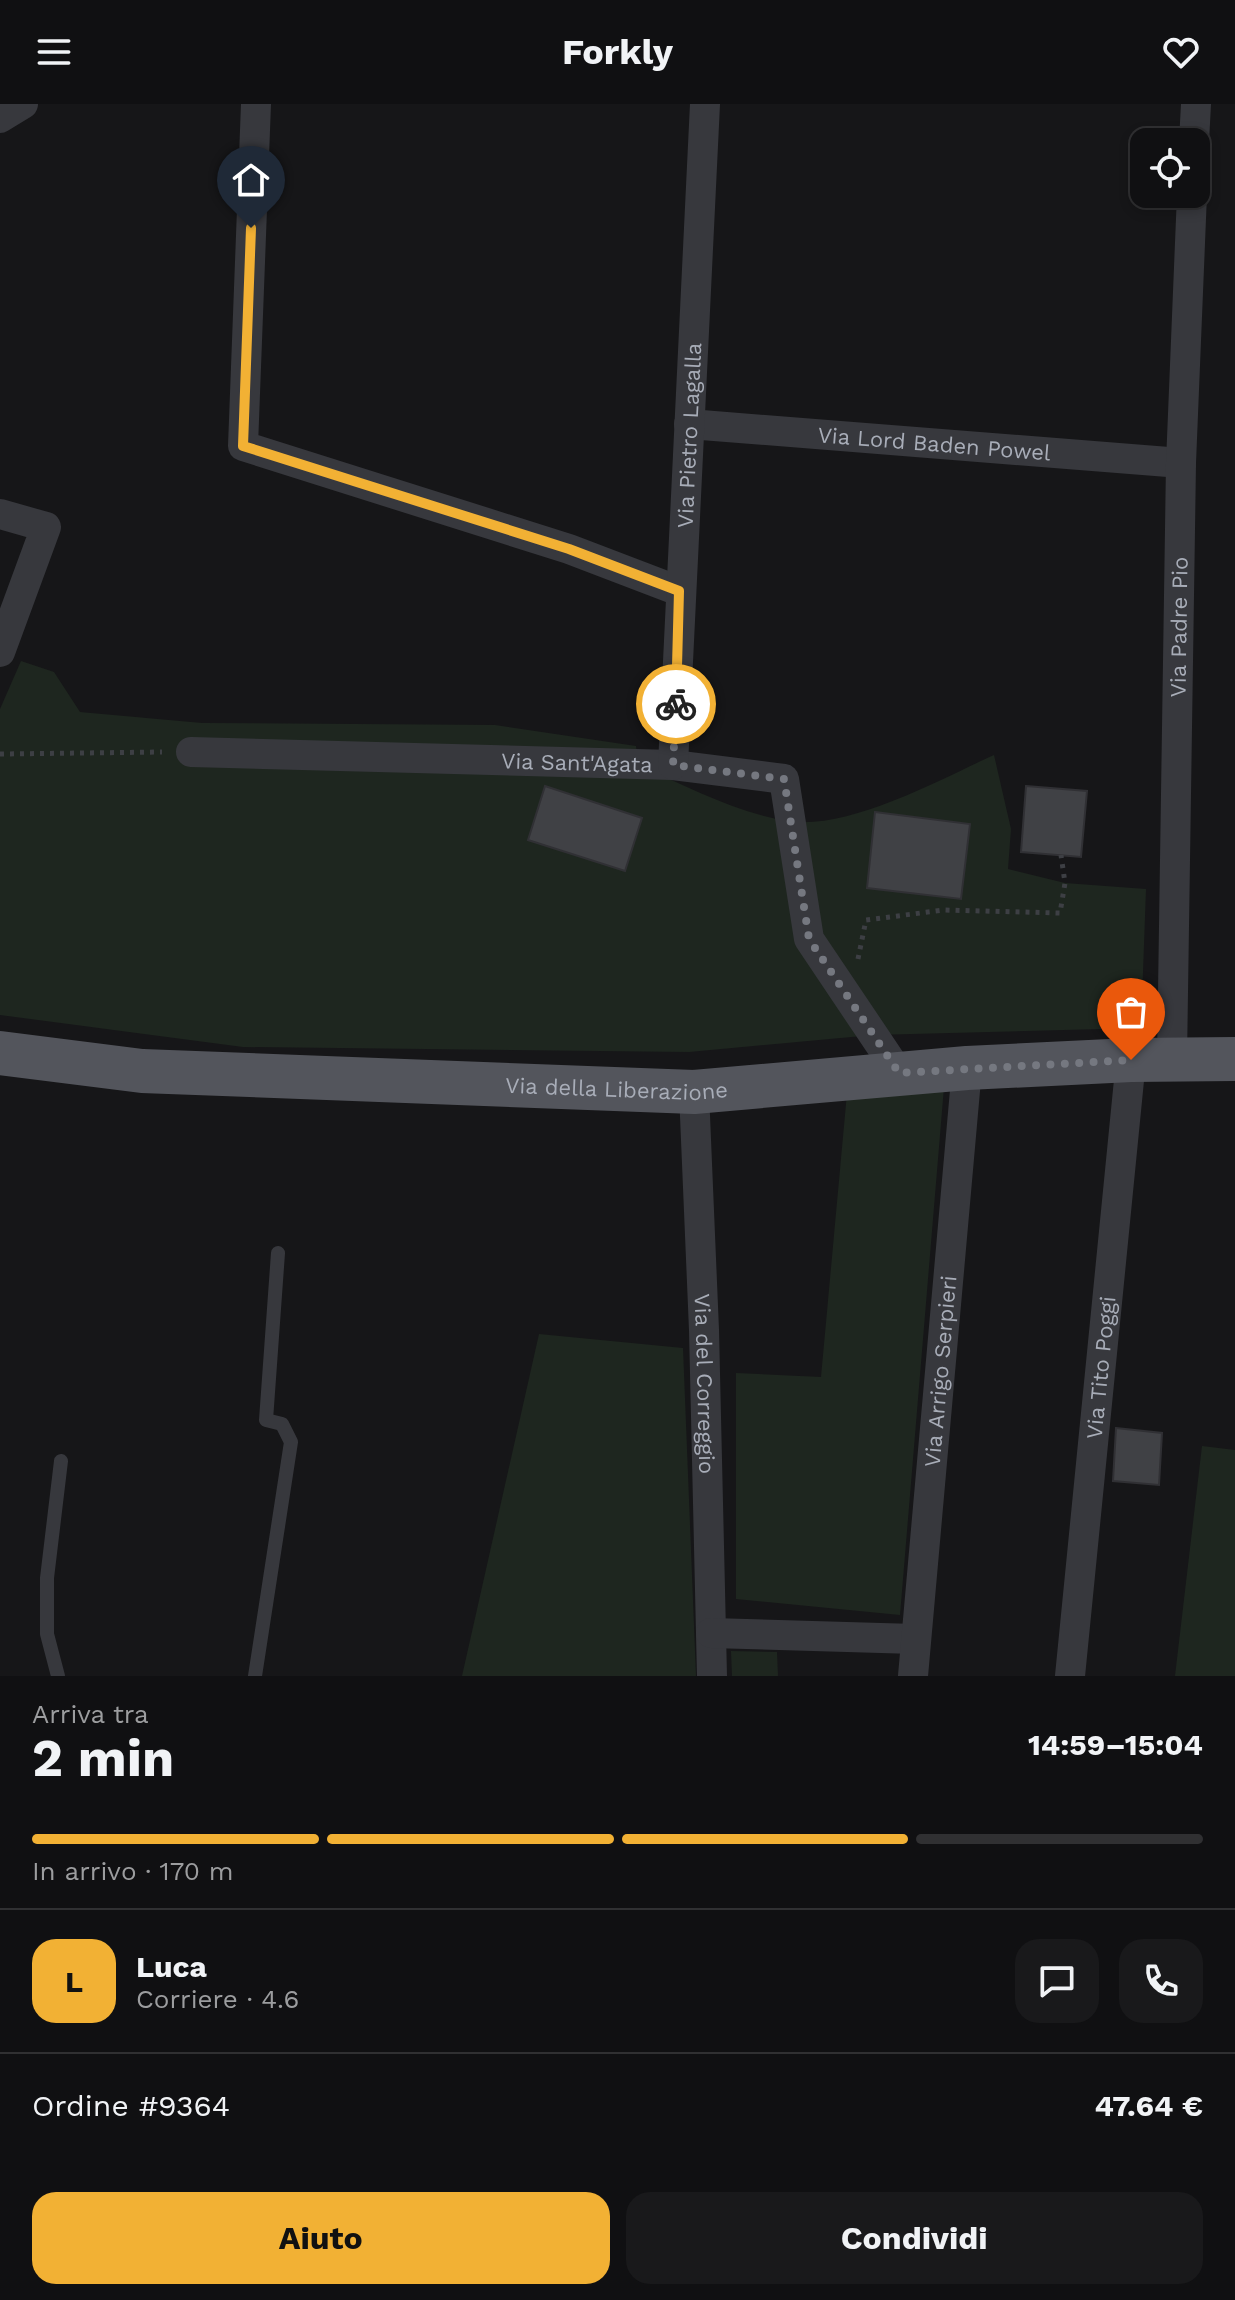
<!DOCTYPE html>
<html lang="it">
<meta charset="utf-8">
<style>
:root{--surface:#101012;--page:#19191b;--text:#f1f3f6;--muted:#9c9d9f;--line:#303032;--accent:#f2b134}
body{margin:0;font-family:"Work Sans",sans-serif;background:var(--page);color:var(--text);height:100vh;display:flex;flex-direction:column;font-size:30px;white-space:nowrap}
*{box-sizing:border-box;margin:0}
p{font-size:26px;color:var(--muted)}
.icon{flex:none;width:44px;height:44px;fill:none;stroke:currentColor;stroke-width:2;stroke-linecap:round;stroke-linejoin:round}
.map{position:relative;height:1572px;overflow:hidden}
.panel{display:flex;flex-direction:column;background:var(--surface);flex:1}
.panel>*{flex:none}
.fabs{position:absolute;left:1130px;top:24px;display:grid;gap:16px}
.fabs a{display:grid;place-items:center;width:80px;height:80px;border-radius:16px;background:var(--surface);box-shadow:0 4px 12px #0003,0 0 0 2px var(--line);font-size:40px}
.pin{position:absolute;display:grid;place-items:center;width:68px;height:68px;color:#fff;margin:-82px -34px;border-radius:50% 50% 50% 0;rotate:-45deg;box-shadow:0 0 8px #0007}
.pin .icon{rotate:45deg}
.courier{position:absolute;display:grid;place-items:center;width:80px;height:80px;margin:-40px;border:6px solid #f2b134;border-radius:50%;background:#fff;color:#222;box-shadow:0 2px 10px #0007}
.overview em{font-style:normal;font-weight:700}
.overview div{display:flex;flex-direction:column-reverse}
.overview{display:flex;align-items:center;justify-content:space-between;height:136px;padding:0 32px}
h1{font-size:52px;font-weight:700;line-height:60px}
.bar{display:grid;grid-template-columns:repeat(4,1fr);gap:12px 8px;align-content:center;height:96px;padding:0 32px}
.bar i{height:10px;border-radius:6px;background:var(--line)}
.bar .current{background:var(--accent)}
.bar p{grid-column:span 4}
.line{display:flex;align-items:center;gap:20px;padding:0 32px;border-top:2px solid var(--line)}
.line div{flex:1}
.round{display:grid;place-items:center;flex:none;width:84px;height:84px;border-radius:24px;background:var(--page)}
.primary-button{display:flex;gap:16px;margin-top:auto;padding:16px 32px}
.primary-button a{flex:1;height:92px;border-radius:24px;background:var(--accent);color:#111;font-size:32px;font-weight:700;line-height:92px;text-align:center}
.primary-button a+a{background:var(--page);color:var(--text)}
header{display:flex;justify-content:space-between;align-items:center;height:104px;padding:0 32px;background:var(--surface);font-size:36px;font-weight:700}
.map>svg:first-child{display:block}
.green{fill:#1e261f}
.building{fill:#404145;stroke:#303034;stroke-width:2}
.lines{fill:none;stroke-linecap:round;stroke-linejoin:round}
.path{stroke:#3d3f44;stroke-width:5;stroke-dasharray:4 6;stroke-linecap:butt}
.service{stroke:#37383d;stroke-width:14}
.minor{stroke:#37383d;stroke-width:30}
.primary{stroke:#53555c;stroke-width:44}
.done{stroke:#757880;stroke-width:8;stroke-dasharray:0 14.4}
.route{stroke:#f2b134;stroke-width:10}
.labels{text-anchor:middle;stroke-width:6;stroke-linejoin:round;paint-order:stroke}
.street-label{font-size:22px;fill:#a8adb8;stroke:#111113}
</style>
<header><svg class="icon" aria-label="menu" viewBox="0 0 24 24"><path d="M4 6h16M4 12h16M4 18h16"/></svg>Forkly<svg class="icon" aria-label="heart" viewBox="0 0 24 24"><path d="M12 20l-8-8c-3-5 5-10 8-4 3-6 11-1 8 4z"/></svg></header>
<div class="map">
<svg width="1235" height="1572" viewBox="0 0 1235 1572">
<rect width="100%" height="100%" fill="#161618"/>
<g class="green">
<path d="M 21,557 L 54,568 L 80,608 L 202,619 L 495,621 L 636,642 L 638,661 C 687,682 734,708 787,717 C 847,727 939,676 994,651 L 1011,725 L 1008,765 L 1065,779 L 1146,785 L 1141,924 L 873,931 L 689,948 L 243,943 L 0,911 L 0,605 Z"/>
<polygon points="944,983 900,1511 736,1495 736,1269 821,1273 847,989"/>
<polygon points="539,1230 683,1244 696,1572 462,1572"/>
<polygon points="1202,1342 1235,1346 1235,1572 1175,1572"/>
<polygon points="731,1547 777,1548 778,1572 732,1572"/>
</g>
<g class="building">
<polygon points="545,682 642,714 625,767 528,736"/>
<polygon points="1026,682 1087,687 1081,753 1021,748"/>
<polygon points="875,708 970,720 961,795 867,784"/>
<polygon points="1116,1324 1162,1329 1159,1381 1113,1377"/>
</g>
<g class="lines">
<g class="path">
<polyline points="0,650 162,648"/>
<polyline points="858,855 866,816 944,806 1060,809 1065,779 1061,751"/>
</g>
<g class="service">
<polyline points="58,1572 47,1530 47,1474 61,1357"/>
<polyline points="255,1572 291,1338 282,1320 266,1316 278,1149"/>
</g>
<g class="minor">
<polyline points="256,0 243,342 569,445 679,487"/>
<polyline points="0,14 23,0"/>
<polyline points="1194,38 1196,0"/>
<path id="s1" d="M 689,320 L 1181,359"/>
<polyline points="0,410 46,423 0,548"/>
<path id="s2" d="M 191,648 L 673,661 L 784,675 L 809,835 L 899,969"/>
<path id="s3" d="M 673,661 L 705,0"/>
<path id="s4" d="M 1172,955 L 1181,359 L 1192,90"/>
<path id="s5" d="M 694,988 L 704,1226 L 712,1572"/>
<polyline points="711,1529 915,1535"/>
<path id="s6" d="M 913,1572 L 967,964"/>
<path id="s7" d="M 1070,1572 L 1131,956"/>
</g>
<path class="primary" id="s8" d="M 0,949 L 142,967 L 694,988 L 967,964 L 1131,956 L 1235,955"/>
</g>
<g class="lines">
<polyline class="done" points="676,600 673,661 784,675 809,835 899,969 1131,956"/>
<polyline class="route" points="251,124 243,342 569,445 679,487 676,600"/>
</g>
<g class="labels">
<g class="street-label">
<text dy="8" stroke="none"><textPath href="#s3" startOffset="330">Via Pietro Lagalla</textPath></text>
<text dy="8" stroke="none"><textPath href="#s1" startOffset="246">Via Lord Baden Powel</textPath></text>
<text dy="8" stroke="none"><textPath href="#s4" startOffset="432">Via Padre Pio</textPath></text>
<text dy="8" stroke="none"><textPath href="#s2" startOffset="386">Via Sant'Agata</textPath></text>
<text dy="8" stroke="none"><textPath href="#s8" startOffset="618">Via della Liberazione</textPath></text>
<text dy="8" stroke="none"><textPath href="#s7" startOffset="310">Via Tito Poggi</textPath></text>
<text dy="8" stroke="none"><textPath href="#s6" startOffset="306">Via Arrigo Serpieri</textPath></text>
<text dy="8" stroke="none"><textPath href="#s5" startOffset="292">Via del Correggio</textPath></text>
</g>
</g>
</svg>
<div class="fabs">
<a><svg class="icon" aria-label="locate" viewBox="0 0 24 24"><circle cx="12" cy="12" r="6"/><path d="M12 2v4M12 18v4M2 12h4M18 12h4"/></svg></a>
</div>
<div class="pin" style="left:1131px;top:956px;background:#ea580c"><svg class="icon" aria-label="bag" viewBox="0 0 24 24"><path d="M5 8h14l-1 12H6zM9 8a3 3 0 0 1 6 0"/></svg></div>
<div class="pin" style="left:251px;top:124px;background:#1f2937"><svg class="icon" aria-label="home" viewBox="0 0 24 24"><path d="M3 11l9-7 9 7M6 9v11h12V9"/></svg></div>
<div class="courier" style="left:676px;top:600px"><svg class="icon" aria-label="bike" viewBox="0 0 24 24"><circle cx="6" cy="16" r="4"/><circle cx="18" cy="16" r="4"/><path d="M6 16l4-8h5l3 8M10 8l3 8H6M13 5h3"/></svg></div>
</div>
<section class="panel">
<div class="overview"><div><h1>2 min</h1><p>Arriva tra</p></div><em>14:59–15:04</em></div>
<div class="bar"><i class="current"></i><i class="current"></i><i class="current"></i><i></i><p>In arrivo · 170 m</p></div>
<div class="line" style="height:144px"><b class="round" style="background:var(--accent);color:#111">L</b><div><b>Luca</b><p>Corriere · 4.6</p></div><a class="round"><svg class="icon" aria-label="chat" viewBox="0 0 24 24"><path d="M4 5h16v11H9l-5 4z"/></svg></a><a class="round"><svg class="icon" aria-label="phone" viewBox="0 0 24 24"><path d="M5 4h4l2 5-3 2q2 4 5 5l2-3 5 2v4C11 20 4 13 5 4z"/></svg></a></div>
<div class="line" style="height:104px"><div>Ordine #9364</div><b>47.64 €</b></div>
<div class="primary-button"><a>Aiuto</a><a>Condividi</a></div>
</section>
